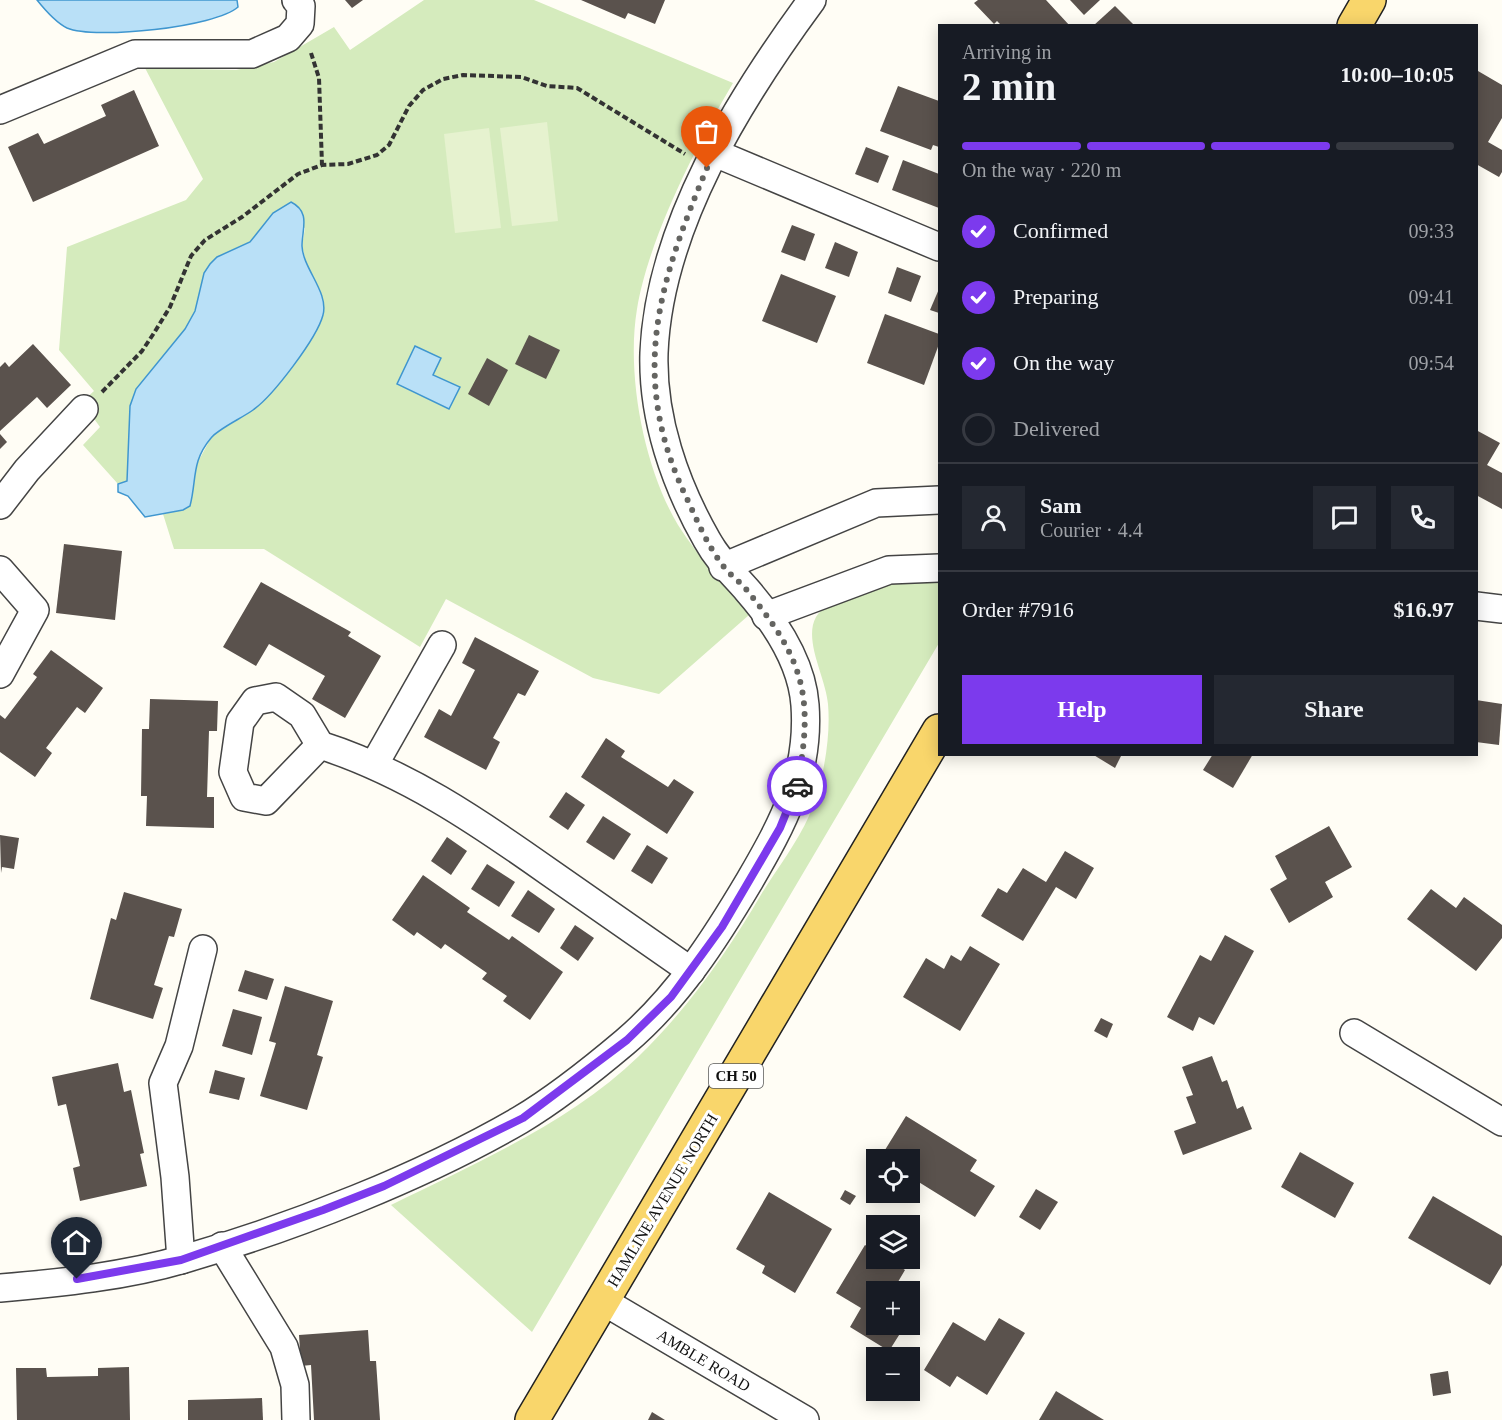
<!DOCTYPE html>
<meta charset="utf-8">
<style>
:root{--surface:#171b24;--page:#242831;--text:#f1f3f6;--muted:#9ea1a6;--line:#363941;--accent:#7c3aed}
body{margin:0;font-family:Georgia,serif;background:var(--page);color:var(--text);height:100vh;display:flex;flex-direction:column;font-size:22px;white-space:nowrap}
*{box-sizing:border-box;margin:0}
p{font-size:20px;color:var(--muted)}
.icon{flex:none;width:33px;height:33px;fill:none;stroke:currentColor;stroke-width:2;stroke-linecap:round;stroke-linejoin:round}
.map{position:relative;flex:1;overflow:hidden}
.details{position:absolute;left:938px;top:24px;width:540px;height:732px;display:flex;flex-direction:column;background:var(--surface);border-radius:0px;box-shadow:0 3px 15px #0003}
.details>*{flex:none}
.fabs{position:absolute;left:866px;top:1149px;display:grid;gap:12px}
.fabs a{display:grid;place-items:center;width:54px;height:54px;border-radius:0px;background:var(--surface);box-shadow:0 3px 15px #0003;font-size:30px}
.pin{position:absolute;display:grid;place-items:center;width:51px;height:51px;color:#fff;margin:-62px -26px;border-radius:50% 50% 50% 0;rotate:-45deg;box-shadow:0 0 6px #0007}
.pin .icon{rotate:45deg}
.courier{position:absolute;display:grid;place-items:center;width:60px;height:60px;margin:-30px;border:4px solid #7c3aed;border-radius:50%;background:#fff;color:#222;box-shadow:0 2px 8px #0007}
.summary em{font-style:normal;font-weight:600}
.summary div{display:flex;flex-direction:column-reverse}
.summary{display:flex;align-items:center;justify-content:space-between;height:102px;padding:0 24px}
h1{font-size:39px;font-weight:600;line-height:45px}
.bar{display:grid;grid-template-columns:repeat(4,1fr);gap:9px 6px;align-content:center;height:72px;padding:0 24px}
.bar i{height:8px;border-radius:4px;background:var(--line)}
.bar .current{background:var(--accent)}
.bar p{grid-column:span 4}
.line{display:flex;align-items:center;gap:15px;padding:0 24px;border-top:2px solid var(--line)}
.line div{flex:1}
.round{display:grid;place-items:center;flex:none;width:63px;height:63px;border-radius:0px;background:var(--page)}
ol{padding:0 24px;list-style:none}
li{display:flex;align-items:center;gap:18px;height:66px}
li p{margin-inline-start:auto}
li .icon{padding:6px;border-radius:50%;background:var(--accent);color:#fff;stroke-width:4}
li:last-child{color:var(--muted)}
li i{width:33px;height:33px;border:3px solid var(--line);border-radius:50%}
.button{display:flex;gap:12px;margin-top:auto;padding:12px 24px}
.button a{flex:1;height:69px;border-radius:0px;background:var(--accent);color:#fff;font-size:24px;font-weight:600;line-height:69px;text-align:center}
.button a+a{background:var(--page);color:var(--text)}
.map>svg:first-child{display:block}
.green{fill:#d5ebbd}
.pitch{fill:#e6f2cf}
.water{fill:#b9e0f7;stroke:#3f96cf;stroke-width:1.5}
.building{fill:#5a524d}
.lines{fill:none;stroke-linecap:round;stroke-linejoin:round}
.minor-casing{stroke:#444;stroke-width:30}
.major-casing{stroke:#222;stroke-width:36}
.path{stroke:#333;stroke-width:4;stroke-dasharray:6 3;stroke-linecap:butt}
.minor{stroke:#fff;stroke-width:27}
.major{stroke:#f9d66b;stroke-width:33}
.done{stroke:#646461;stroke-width:6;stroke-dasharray:0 10.8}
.route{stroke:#7c3aed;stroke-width:8}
.labels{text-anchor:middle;stroke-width:6;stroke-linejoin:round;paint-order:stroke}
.shield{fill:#fff;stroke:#585858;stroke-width:1.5}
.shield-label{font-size:15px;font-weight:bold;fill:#111}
.street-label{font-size:16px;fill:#111;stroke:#fff}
</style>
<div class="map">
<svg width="1502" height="1420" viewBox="0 0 1502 1420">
<rect width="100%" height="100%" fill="#fffdf5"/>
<g class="green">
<path d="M 424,0 L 534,0 L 733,83 C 697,144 648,240 637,309 C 626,375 644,468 678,525 C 698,557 725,585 749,615 L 659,694 L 593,678 L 446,599 L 420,647 L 264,549 L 174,549 L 163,514 L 183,510 L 194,486 L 193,471 L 212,436 L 256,408 L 272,392 L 293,365 L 324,314 L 323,300 L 306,262 L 302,246 L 305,228 L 273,213 L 250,242 L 217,257 L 210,264 L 195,311 L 185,329 L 136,389 L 130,406 L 127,481 L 118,484 L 83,445 L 100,427 L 82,402 L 94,391 L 59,350 L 67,247 L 186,200 L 203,179 L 145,68 L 236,70 L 274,62 L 334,27 L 350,50 Z"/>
<path d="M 898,581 L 939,581 L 939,643 L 532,1332 L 391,1205 C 476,1163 571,1122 639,1056 C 689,1007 727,953 762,893 C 777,869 798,841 809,816 C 823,783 831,739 828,704 C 826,678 803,640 816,617 C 827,598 877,588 898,581 Z"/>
</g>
<g class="pitch">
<polygon points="547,122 558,221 512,226 500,128"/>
<polygon points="489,128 501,228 455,233 444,134"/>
</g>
<g class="water">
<path d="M 37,0 L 237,0 L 238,7 C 216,27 95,40 67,28 C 55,22 45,10 37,0 Z"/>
<path d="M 291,202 C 311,212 302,229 302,246 C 303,269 329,292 323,315 C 317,338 273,396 253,410 C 242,418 218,429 211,438 C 191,462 197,479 190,506 L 183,510 L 145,517 L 128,496 L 118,492 L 118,484 L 127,481 L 130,406 L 136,389 L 185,329 L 195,311 L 204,273 L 210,264 L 217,257 L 250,242 L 273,213 Z"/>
<polygon points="415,346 441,358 433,375 460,387 449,409 397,384"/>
</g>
<g class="building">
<polygon points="345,0 363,0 352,8"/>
<polygon points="581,0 665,0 655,24 628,13 625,19"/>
<polygon points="978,0 1046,0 1070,26 1002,26 997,21 994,24 974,3"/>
<polygon points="1070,0 1100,0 1084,15"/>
<polygon points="1115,6 1133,24 1093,26"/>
<polygon points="1478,71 1502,85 1502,118 1488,142 1502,150 1502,172 1499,177 1476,164 1476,75"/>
<polygon points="898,86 939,101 939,147 933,145 931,150 880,131"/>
<polygon points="134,90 159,146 33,202 8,147 38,133 44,144 106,116 101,105"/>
<polygon points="866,147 889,156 878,183 855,174"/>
<polygon points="903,160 939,174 939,208 892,190"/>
<polygon points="792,225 815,234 805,261 781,252"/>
<polygon points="835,242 858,252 849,277 825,268"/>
<polygon points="897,267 921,276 911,302 888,293"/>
<polygon points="781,274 836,296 817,343 762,321"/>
<polygon points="939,289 939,313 930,310"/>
<polygon points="885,314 939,334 939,344 924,385 867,363"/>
<polygon points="529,335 560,350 546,379 515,364"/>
<polygon points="33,344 71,385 47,408 37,397 0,431 0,367 5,362 9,367"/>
<polygon points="487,358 508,370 489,406 468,394"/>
<polygon points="1476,430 1500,443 1487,465 1502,473 1502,509 1476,495"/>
<polygon points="0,434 7,442 0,449"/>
<polygon points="64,544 122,551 115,620 56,613"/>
<polygon points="261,582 351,632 348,636 381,656 345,718 312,699 325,676 269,644 256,666 223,647"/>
<polygon points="475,637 539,671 525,696 518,693 493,738 500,742 486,770 424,737 439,709 451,716 475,670 462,663"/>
<polygon points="51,650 103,688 85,713 77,707 46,748 52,753 35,777 0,752 0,715 5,719 37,677 33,674"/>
<polygon points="150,699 218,701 217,731 209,731 207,797 214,797 214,828 146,826 147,796 141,796 142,729 149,729"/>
<polygon points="1476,700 1502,704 1499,745 1476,742"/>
<polygon points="606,738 625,751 621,757 668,787 674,779 694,792 667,834 581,777"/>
<polygon points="1092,754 1122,754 1115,768"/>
<polygon points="1213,754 1253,754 1233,788 1203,770"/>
<polygon points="566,792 585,805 568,830 549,817"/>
<polygon points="603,816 631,834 614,860 586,842"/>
<polygon points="1329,826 1352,867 1325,882 1333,897 1289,923 1270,889 1287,879 1275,856"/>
<polygon points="0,835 19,838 14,869 2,867 1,873"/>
<polygon points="447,837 467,851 451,875 431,861"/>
<polygon points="647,845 668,858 652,884 631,871"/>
<polygon points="1065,851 1094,868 1076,899 1056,887 1023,941 981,916 998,888 1007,893 1023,868 1046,882"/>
<polygon points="487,864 515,882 499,907 471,889"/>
<polygon points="423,875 470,908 467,912 509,940 512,936 563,972 530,1020 503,1001 507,996 482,979 487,973 445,944 441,949 417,932 414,936 392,920"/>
<polygon points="1431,889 1456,908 1464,897 1502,925 1502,938 1476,971 1407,919"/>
<polygon points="528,890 555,909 539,933 511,916"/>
<polygon points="124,892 182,909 174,937 169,936 154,985 163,988 153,1019 90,999 111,918 116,920"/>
<polygon points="575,925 594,938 578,961 560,948"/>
<polygon points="1225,935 1254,951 1214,1025 1199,1017 1193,1031 1167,1017 1200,955 1211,961"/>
<polygon points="970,946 1000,964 960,1031 903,997 926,958 944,969 951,955 961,961"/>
<polygon points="245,970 274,979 267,1000 238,991"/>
<polygon points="285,986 333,1001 317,1055 323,1057 307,1110 260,1096 276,1043 269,1041"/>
<polygon points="233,1009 262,1017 252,1055 222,1046"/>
<polygon points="1101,1018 1113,1024 1107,1038 1094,1031"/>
<polygon points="1212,1056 1222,1082 1227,1080 1237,1109 1243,1106 1252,1129 1183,1155 1174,1131 1196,1123 1186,1097 1193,1095 1182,1067"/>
<polygon points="118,1063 124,1092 131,1090 144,1153 140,1154 147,1186 80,1201 73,1168 80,1166 66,1104 58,1106 52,1077"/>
<polygon points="215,1070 245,1078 239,1100 209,1093"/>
<polygon points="906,1116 977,1160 970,1171 995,1186 975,1217 909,1176 909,1160 880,1158"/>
<polygon points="1300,1152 1354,1183 1335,1218 1281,1187"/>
<polygon points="1036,1189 1058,1202 1040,1230 1019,1217"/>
<polygon points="845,1190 856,1196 850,1205 840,1199"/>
<polygon points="769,1192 832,1229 795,1293 762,1273 765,1266 736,1249"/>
<polygon points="1433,1196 1502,1236 1502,1265 1490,1285 1408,1238"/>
<polygon points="889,1219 900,1226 884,1226"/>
<polygon points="865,1245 876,1252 876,1258 887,1258 905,1270 892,1292 876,1292 876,1324 906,1324 889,1351 850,1327 861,1308 836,1293"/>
<polygon points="999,1318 1025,1333 987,1395 957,1376 950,1387 924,1370 953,1322 985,1341"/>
<polygon points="368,1330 370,1361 376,1361 380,1420 314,1420 311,1365 301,1366 299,1335"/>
<polygon points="129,1367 130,1420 17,1420 16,1368 46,1368 47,1377 98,1376 98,1368"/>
<polygon points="1448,1371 1451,1393 1433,1396 1430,1374"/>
<polygon points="1056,1391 1104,1420 1039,1420"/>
<polygon points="262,1398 263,1420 188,1420 188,1400"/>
<polygon points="652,1412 665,1420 648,1420"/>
</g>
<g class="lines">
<defs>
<g id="minor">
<polyline points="0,110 135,54 252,54 288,38 300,24 301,6 296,0"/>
<polyline points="715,153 939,247"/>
<polyline points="0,505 27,470 84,409"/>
<polyline points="723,567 876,503 939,500"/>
<polyline points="0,570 35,610 0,674"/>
<polyline points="1476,606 1502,609"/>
<polyline points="766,616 889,570 939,568"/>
<path d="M 320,745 L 302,715 L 276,697 L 255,701 L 240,722 L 233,772 L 244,797 L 266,801 L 320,745 C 405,772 477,821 549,872 C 597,905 644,938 691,971"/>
<polyline points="374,765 442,645"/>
<polyline points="1354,1033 1502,1122"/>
<polyline points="222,1246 284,1347 295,1385 296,1420"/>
<polyline points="181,1260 175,1177 163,1083 179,1046 203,949"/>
<path d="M 0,1288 C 61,1283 126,1276 184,1259 C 294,1227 422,1177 520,1120 C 557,1098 593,1069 625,1042 C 678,997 715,939 750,880 C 783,823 810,774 805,705 C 802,662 775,622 747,590 C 732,573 718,560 707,540 C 675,484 652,418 654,353 C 659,227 739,99 812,0"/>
<polyline points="603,1301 805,1420"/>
</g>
<g id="major">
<polyline points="1354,26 1369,0"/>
<polyline points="532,1420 939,731"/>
</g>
</defs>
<use href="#minor" class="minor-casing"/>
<use href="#major" class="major-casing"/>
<g class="path">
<polyline points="311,53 319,78 322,165"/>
<polyline points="102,392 142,351 154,333 170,307 191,256 205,240 242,217 298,174 322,165 348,164 377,155 389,145 409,106 423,90 443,79 463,75 521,77 547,86 577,88 685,154"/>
</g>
<use href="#minor" class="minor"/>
<use href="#major" class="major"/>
</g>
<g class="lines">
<path class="done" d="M 707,168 C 657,287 628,380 689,503 C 699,525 709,548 724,567 C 731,576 742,583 749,593 C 805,661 814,699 797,786"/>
<polyline class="route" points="77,1279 181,1260 323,1210 384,1186 523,1118 627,1040 671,997 722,927 780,828 797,786"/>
</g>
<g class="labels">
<rect class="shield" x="709" y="1064" width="54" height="24" rx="4.5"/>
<g class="shield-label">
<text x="736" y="1081">CH 50</text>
</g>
<g class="street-label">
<text transform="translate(662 1200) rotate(-59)" y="6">HAMLINE AVENUE NORTH</text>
<text transform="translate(704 1360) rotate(31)" y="6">AMBLE ROAD</text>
</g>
</g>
</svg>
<div class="fabs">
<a><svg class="icon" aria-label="locate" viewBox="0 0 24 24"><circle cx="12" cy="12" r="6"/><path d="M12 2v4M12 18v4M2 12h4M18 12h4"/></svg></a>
<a><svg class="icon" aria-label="layers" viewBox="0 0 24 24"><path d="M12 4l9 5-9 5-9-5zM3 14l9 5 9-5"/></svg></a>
<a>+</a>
<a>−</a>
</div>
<div class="pin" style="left:707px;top:168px;background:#ea580c"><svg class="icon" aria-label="bag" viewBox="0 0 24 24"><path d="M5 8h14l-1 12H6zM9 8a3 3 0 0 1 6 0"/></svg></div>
<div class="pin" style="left:77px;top:1279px;background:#1f2937"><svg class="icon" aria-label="home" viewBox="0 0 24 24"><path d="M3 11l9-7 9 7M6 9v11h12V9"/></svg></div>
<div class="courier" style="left:797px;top:786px"><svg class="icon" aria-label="car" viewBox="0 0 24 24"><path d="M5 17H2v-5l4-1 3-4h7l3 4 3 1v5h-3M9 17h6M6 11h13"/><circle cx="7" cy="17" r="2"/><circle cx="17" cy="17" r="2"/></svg></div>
<section class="details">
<div class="summary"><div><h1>2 min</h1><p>Arriving in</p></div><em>10:00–10:05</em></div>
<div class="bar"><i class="current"></i><i class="current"></i><i class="current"></i><i></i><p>On the way · 220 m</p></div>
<ol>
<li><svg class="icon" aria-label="check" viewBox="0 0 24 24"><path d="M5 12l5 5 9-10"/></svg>Confirmed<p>09:33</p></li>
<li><svg class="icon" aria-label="check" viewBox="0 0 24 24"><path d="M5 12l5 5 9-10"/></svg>Preparing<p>09:41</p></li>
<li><svg class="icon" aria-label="check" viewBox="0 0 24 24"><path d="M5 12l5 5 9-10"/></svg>On the way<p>09:54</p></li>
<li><i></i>Delivered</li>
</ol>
<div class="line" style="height:108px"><a class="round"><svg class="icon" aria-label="person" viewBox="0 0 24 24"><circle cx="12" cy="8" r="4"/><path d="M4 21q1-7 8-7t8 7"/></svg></a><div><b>Sam</b><p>Courier · 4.4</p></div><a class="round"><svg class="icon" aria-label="chat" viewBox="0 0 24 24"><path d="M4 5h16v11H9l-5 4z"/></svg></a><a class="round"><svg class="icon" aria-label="phone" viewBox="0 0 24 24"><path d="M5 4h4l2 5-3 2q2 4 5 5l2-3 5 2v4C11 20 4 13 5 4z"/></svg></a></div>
<div class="line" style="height:78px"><div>Order #7916</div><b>$16.97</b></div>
<div class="button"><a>Help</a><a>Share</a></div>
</section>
</div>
